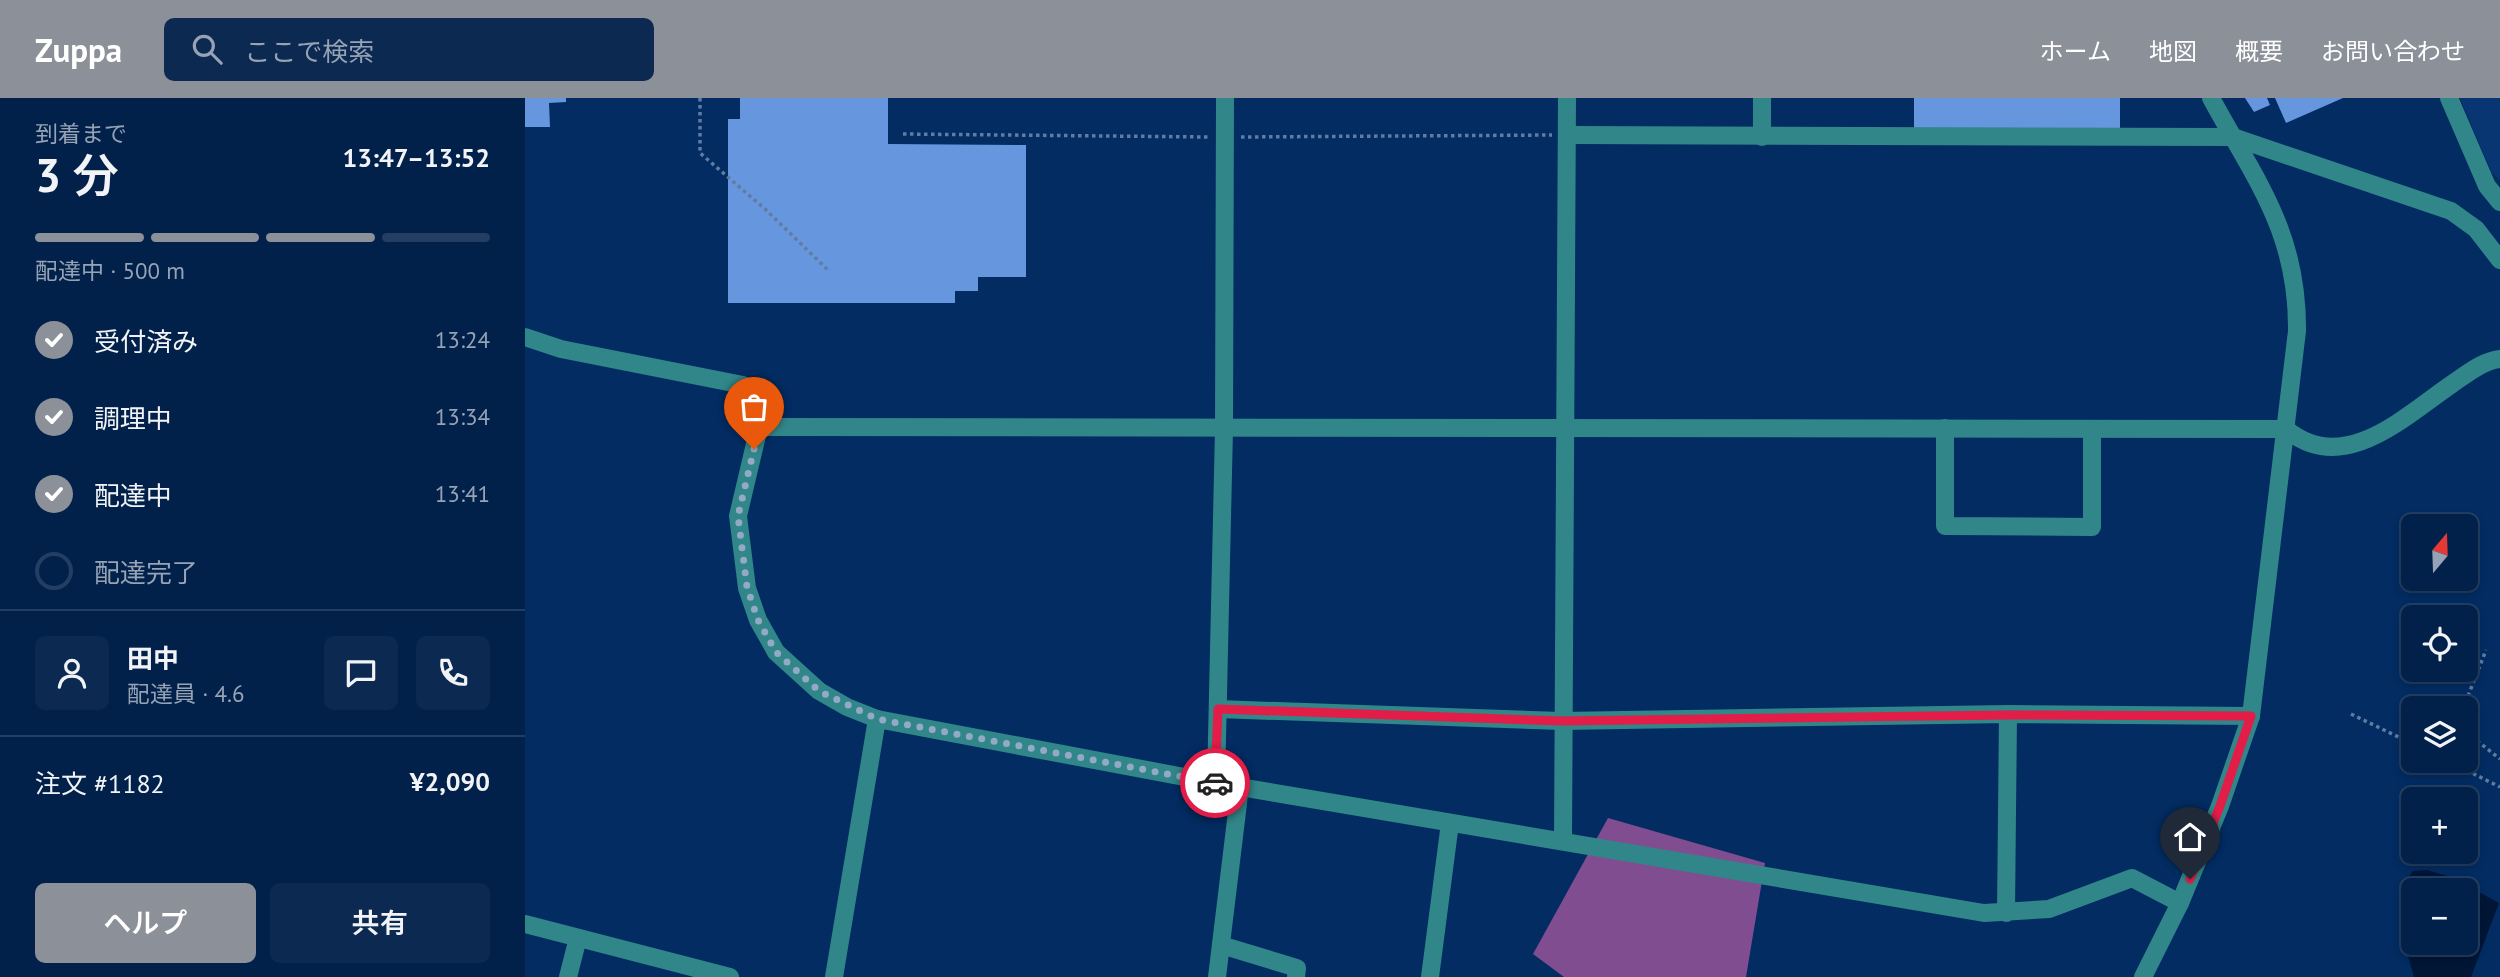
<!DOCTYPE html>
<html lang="ja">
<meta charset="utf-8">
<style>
:root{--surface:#02214a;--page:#0c2951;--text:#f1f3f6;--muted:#96a3b5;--line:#233e62;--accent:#8c9099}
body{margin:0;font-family:"PT Sans","Noto Sans JP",sans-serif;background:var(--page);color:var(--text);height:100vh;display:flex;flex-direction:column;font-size:26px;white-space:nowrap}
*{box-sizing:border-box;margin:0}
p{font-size:23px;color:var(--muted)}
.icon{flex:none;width:38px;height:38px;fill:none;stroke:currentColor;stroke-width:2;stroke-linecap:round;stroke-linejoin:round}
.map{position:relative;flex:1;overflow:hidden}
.sheet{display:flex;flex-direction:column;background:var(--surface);width:525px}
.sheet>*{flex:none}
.needle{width:46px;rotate:19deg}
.buttons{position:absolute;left:1876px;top:416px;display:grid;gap:14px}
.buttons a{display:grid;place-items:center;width:77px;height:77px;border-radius:10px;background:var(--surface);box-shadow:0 4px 10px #0003,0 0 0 2px var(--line);font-size:35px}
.pin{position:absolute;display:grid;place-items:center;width:60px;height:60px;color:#fff;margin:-72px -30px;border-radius:50% 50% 50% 0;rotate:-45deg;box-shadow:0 0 7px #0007}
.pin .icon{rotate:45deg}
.courier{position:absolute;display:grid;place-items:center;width:70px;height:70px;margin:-35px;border:5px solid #e11d48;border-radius:50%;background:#fff;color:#222;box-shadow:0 2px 9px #0007}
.head em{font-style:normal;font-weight:600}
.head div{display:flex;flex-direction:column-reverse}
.head{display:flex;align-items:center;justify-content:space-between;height:119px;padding:0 35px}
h1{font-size:46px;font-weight:600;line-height:52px}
.bar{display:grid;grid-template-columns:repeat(4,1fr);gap:10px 7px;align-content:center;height:84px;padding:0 35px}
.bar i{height:9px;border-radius:5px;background:var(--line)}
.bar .active{background:var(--accent)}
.bar p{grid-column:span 4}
.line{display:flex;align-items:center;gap:18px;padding:0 35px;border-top:2px solid var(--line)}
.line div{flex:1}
.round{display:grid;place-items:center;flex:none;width:74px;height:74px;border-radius:10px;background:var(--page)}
ol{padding:0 35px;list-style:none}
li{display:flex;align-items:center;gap:21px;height:77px}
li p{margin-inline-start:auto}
li .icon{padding:7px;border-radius:50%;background:var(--accent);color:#fff;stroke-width:4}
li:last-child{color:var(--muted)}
li i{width:38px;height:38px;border:4px solid var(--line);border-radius:50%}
.action{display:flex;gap:14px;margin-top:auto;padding:14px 35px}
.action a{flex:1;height:80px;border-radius:10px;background:var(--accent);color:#fff;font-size:28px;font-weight:600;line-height:80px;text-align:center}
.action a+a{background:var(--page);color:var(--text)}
header{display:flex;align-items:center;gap:42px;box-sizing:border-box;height:98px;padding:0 35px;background:var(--accent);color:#fff}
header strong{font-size:33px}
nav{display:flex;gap:38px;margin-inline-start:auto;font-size:24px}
.search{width:490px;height:63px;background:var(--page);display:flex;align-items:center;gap:18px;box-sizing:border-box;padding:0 24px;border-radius:10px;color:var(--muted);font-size:26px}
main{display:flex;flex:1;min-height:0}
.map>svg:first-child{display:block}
.built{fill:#073672}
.forest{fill:#814d91}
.water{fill:#011536;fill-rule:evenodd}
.building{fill:#6696de}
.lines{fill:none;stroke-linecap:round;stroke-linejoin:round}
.path{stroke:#607ca2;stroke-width:3.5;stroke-dasharray:3.5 3.5;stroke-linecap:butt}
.minor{stroke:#318689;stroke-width:18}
.done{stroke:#94a9c5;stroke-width:7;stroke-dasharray:0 12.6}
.route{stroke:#e11d48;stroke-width:9}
</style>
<header>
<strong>Zuppa</strong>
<div class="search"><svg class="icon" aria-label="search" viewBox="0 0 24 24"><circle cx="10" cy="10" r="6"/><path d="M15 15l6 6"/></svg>ここで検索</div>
<nav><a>ホーム</a><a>地図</a><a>概要</a><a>お問い合わせ</a></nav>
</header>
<main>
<section class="sheet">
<div class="head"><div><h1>3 分</h1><p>到着まで</p></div><em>13:47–13:52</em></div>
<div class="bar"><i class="active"></i><i class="active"></i><i class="active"></i><i></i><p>配達中 · 500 m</p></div>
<ol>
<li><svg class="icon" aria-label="check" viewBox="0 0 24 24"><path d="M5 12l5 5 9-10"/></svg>受付済み<p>13:24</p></li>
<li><svg class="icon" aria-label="check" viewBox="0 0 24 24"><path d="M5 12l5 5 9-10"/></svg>調理中<p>13:34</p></li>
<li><svg class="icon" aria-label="check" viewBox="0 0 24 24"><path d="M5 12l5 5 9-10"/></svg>配達中<p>13:41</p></li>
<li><i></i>配達完了</li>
</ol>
<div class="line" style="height:126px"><a class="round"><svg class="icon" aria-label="person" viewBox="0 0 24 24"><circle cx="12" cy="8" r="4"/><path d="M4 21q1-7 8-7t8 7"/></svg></a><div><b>田中</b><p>配達員 · 4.6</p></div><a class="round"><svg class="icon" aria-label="chat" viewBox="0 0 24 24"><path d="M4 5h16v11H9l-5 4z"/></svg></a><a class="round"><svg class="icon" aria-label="phone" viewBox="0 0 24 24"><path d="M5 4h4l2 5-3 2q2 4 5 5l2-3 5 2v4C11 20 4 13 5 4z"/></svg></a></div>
<div class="line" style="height:91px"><div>注文 #1182</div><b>¥2,090</b></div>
<div class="action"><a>ヘルプ</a><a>共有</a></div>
</section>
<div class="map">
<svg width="1975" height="879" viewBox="0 0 1975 879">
<rect width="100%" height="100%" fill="#022c62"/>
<polygon class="built" points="1935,0 1975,0 1975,82 1967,75"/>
<polygon class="forest" points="1083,720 1240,765 1221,879 1039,879 1008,856"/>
<path class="water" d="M 1902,772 L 1926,779 L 1974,805 L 1946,879 L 1889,879 C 1880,844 1861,804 1888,773 ZM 1888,793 L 1941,793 L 1941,845 L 1888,845 Z"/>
<g class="building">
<polygon points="0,0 41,0 41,4 24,5 25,29 0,29"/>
<polygon points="215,0 363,0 363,46 501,47 501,179 453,179 453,193 430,193 430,205 203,205 203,21 215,21"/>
<rect x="1389" y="0" width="206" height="30"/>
<polygon points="1720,0 1742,0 1745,7 1729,14"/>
<polygon points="1750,0 1818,0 1761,25"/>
</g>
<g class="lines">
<g class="path">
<polyline points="175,0 175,55 240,111 304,173"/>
<polyline points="378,36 684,39"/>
<polyline points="716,39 1027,37"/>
<polyline points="1938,611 1961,552"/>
<polyline points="1826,616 1888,646"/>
<polyline points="1941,634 1975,661"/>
<polyline points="1923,663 1975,689"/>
</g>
<g class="minor">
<polyline points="1924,0 1962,88 1975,104"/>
<polyline points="1042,37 1708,39 1926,113 1951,131 1975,162"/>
<polyline points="1237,39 1237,0"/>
<polyline points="0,239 36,251 218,287 234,329 213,418 222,490 233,522 251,554 294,593 322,609 352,621 691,685 1459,815 1524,811 1607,780 1655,805"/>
<path d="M 234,329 L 1761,331 C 1818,379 1879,319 1927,286 C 1942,276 1957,263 1975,261"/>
<polyline points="1420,330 1420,428 1567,429 1567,331"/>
<polyline points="693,611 1036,623 1483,616 1726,618"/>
<polyline points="691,685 699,331 700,0"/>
<polyline points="1038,743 1042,0"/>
<polyline points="1481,815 1483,616"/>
<polyline points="0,826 205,879"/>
<polyline points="696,847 772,870 771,879"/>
<polyline points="43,879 53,840"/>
<polyline points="309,879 352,621"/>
<polyline points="692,879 715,689"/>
<polyline points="905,879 925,725"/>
<path d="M 1618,879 L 1655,805 L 1695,708 L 1726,618 L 1772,233 C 1773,134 1731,83 1686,0"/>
</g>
</g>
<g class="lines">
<polyline class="done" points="229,351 213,418 222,489 233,522 251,554 294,593 352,621 690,685"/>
<polyline class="route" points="690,685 693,611 1036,623 1483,617 1726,618 1695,708 1665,781"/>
</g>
</svg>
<div class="buttons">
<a><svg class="needle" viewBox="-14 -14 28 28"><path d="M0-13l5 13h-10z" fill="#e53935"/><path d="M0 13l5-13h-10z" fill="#96a3b5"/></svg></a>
<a><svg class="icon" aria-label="locate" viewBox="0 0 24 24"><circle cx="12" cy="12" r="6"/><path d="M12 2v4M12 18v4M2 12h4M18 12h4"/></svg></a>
<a><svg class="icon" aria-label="layers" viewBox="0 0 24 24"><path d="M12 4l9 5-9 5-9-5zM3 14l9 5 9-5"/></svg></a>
<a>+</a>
<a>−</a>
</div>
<div class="pin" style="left:229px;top:351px;background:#ea580c"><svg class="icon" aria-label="bag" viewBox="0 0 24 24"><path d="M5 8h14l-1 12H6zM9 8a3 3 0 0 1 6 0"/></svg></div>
<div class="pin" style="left:1665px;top:781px;background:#1f2937"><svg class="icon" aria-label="home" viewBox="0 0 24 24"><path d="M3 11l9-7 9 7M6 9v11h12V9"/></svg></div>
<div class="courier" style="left:690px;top:685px"><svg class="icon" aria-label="car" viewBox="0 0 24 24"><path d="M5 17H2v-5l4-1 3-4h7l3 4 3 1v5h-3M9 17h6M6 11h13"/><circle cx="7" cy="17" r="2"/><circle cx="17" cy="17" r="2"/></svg></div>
</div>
</main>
